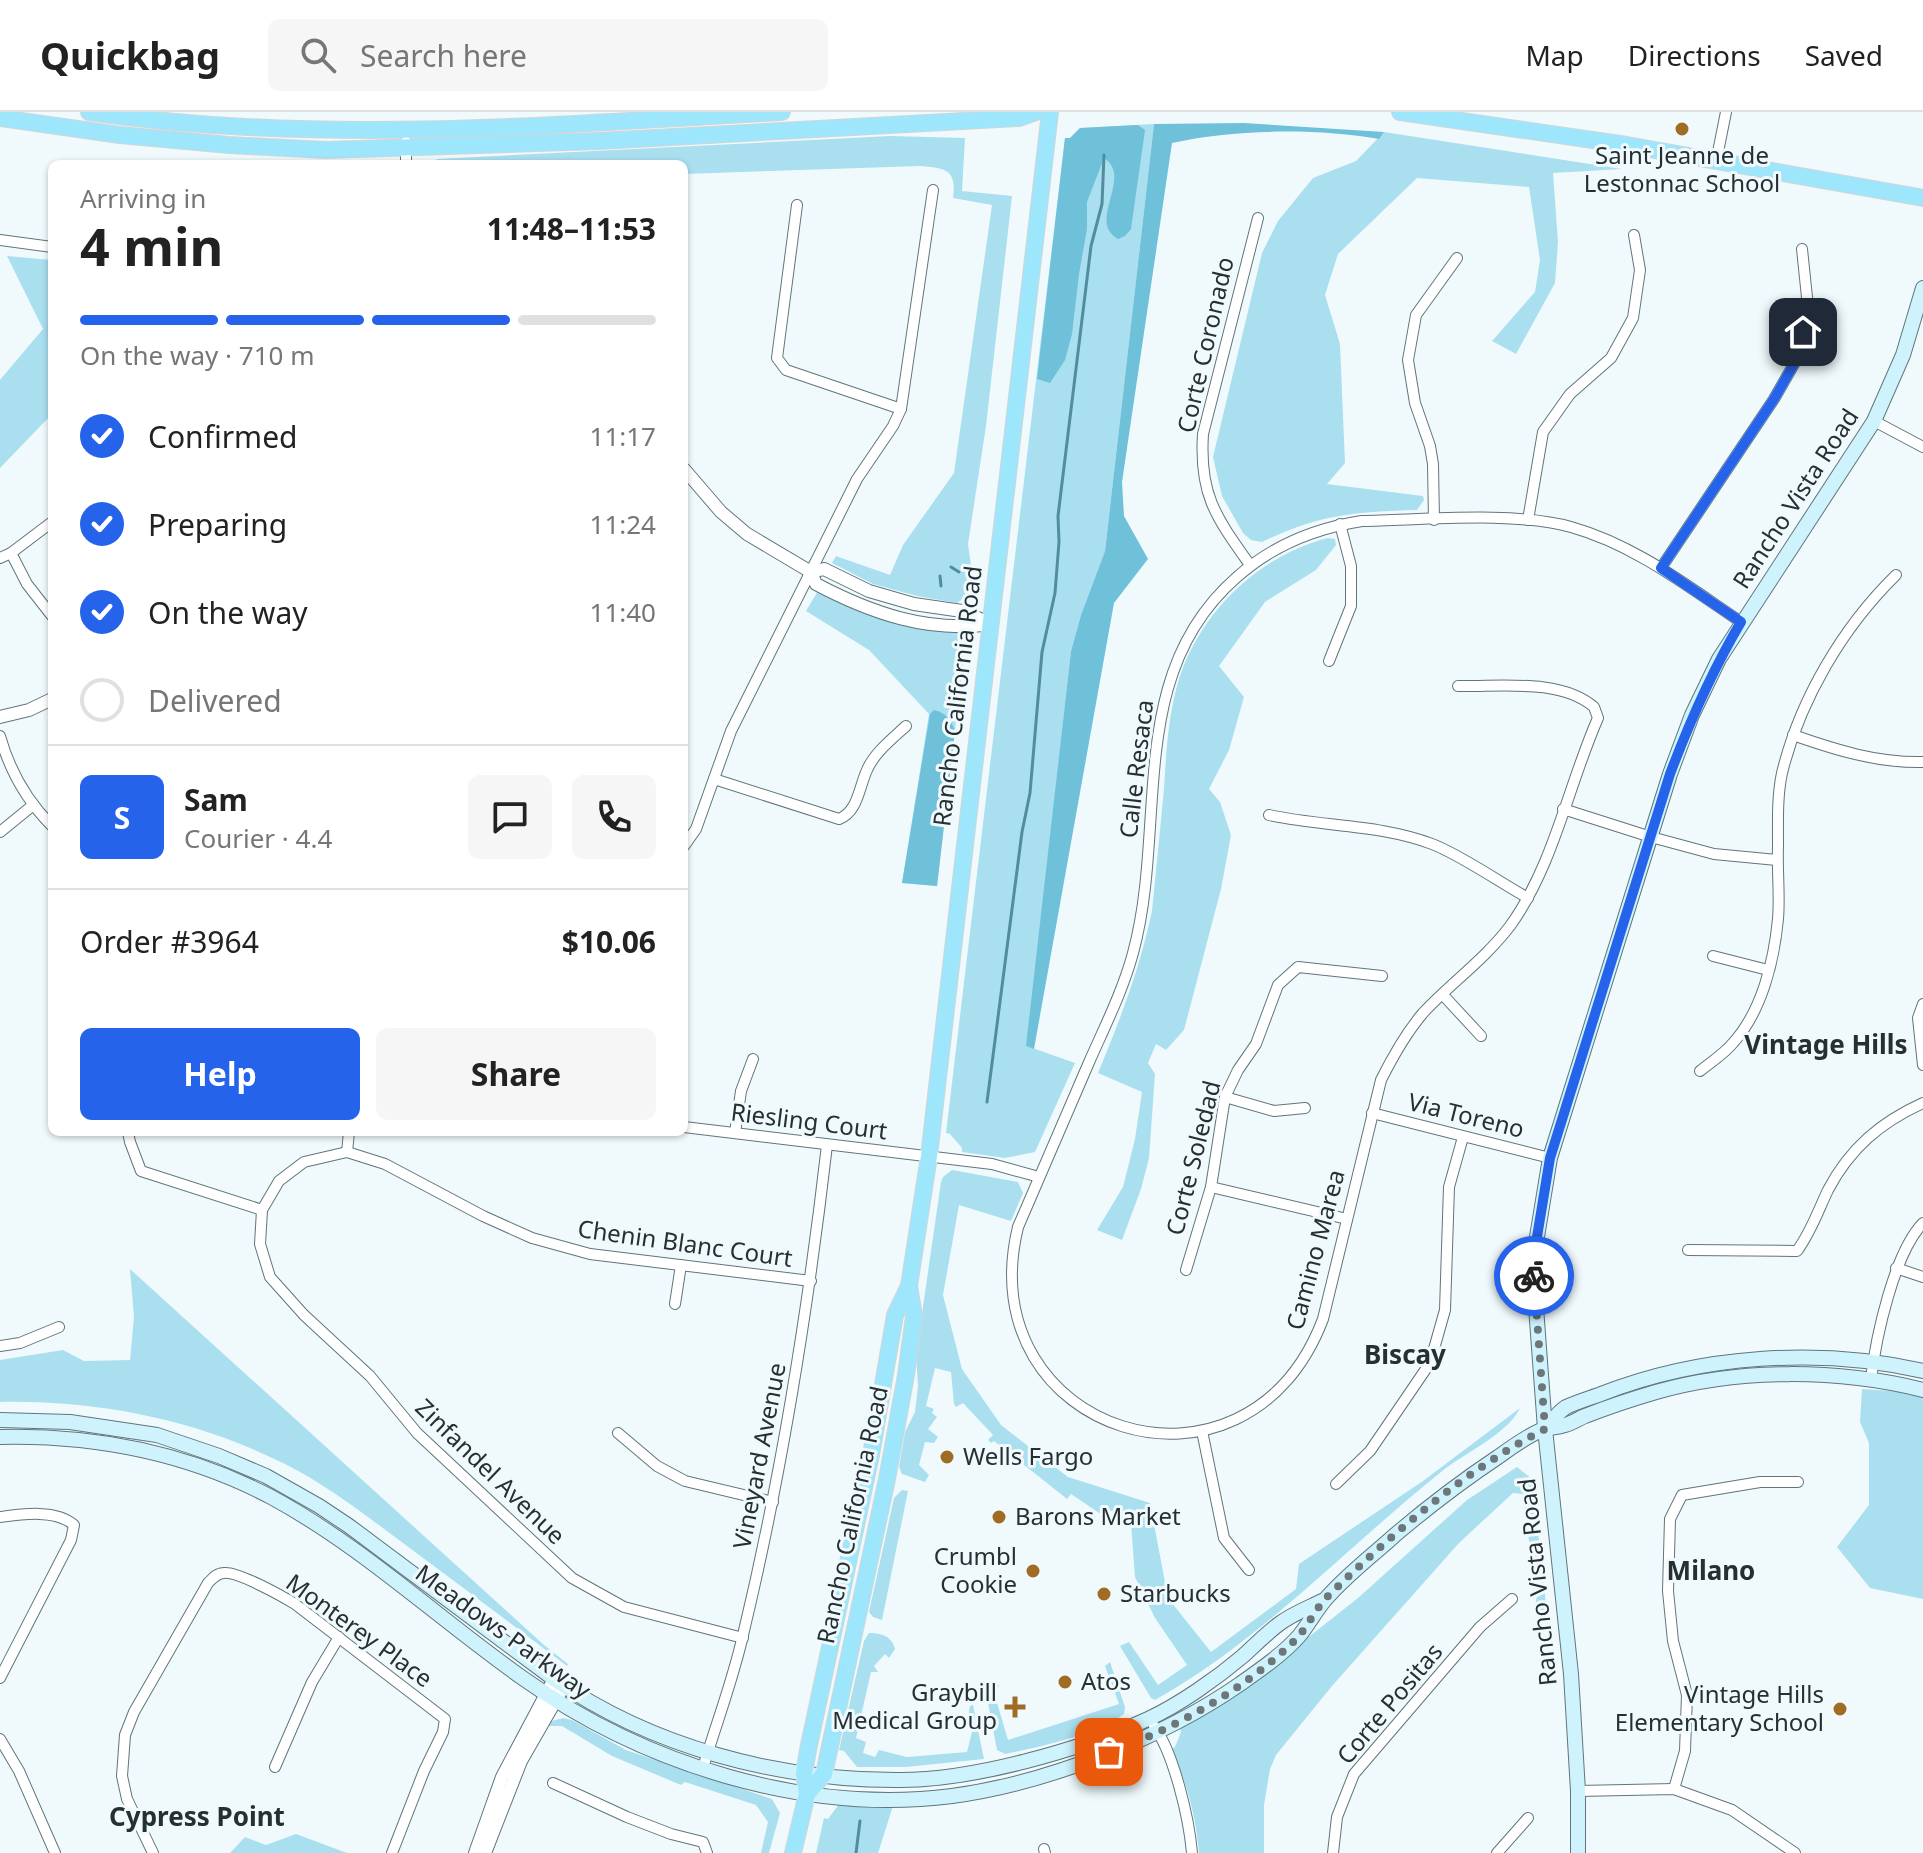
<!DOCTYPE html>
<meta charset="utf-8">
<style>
:root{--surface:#fff;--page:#f6f6f6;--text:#222;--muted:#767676;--line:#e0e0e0;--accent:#2563eb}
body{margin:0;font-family:"Noto Sans",sans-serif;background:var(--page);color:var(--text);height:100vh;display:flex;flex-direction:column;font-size:30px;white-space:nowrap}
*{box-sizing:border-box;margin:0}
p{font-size:26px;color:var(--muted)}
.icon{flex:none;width:44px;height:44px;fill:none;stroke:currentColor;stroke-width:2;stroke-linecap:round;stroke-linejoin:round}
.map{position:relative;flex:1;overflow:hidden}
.sheet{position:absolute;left:48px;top:48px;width:640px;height:976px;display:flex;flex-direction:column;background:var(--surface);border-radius:12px;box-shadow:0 2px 6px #0004}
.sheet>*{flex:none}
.pin{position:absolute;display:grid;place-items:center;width:68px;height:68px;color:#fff;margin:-34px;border-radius:16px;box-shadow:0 4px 12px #0006}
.courier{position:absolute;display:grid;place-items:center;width:80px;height:80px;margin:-40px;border:6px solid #2563eb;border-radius:50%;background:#fff;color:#222;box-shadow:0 2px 10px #0007}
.overview em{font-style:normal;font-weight:700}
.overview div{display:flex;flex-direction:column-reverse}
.overview{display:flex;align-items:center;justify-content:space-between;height:136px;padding:0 32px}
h1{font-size:52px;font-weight:700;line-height:60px}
.bar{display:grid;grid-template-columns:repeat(4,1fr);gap:12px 8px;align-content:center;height:96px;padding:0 32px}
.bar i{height:10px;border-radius:6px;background:var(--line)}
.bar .selected{background:var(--accent)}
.bar p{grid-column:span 4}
.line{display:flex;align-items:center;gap:20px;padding:0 32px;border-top:2px solid var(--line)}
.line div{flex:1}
.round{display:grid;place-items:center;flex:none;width:84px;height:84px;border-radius:12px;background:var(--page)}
ol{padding:0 32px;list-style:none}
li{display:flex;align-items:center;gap:24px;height:88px}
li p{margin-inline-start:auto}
li .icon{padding:8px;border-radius:50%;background:var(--accent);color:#fff;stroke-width:4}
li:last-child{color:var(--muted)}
li i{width:44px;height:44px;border:4px solid var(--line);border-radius:50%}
.action{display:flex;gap:16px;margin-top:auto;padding:16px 32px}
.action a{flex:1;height:92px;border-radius:12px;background:var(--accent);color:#fff;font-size:32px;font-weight:700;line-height:92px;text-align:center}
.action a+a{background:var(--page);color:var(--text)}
header{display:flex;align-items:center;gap:48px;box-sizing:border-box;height:112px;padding:0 40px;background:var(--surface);border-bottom:2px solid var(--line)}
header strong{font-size:38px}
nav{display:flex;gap:44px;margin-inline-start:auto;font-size:28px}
.search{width:560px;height:72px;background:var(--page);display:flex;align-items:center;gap:20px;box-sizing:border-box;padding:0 28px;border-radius:12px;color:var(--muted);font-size:30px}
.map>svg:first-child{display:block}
.green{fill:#aadff0}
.forest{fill:#6fc0d9}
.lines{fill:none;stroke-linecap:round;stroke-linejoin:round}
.stream{stroke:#518d9f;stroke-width:3}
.minor-casing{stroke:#60757c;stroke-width:12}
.tertiary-casing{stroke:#60757c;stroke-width:14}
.secondary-casing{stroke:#60757c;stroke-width:16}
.primary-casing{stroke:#d4d5d6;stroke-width:18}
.minor{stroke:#fff;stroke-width:10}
.tertiary{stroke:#fff;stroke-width:12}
.secondary{stroke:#cef3fd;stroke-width:14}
.primary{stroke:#9de6fb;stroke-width:16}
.done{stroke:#6d7679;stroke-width:8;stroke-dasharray:0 14.4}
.route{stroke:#2563eb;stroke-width:10}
.poi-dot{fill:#a06b24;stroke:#f0fafd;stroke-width:3}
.labels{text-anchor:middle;stroke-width:6;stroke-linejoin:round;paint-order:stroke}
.poi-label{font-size:24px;fill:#262f32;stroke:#f0fafd;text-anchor:start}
.street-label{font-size:24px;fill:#262f32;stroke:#f0fafd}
.neighbourhood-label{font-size:26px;font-weight:bold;fill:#262f32;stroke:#f0fafd}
</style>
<header>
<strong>Quickbag</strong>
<div class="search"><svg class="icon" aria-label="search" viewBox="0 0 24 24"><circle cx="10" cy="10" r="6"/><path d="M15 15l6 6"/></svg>Search here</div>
<nav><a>Map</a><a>Directions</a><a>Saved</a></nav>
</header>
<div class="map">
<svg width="1923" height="1741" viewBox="0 0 1923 1741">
<rect width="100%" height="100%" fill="#f0fafd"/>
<g class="green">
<polygon points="1154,12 1105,439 1081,503 1071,539 1027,934 1075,951 1035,1040 1005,1046 962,1040 962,1036 950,1022 946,1021 1065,26 1070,26 1080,16"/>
<path d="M 1384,20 L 1622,57 L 1553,61 L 1558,130 L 1555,171 L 1516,242 L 1492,229 L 1535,180 L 1540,148 L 1529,75 L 1417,66 L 1338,142 L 1325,183 L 1340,232 L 1345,351 L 1327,372 L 1423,384 L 1424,388 L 1417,398 C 1354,400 1320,402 1262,430 L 1251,428 L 1243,421 L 1222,384 L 1213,345 L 1262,141 L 1278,109 L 1313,66 L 1356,49 Z"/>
<path d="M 890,24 L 965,26 L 962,79 L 1012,84 L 986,314 L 968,432 L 973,468 L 972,480 L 957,491 L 917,484 L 873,472 L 832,451 L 836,444 L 890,463 L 903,433 L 954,361 L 992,93 L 953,86 C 957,57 945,56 920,54 L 684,62 L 684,52 L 441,52 L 436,47 Z"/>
<polygon points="7,144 52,148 52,302 0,356 0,268 43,217"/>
<path d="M 1328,426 L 1335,427 L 1336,433 L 1316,458 L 1265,490 L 1219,554 L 1244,585 L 1229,638 L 1209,677 L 1220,690 L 1231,723 L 1221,777 L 1184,918 L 1166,938 L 1156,932 L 1148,951 L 1155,962 L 1149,1046 L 1141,1077 L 1122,1128 L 1097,1118 L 1123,1075 L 1135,1027 L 1142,980 L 1098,961 C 1120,908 1140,856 1152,799 C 1156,759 1160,718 1164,677 C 1166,643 1168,607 1177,574 C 1197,503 1257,444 1328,426 Z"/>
<polygon points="818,479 957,520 965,532 937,774 902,771 929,602 869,538 806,499"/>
<path d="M 952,1058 L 1018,1070 L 1023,1081 L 1011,1109 L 959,1093 L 943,1183 L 962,1257 L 1001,1313 L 1068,1365 L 1150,1391 L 1168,1486 L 1211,1540 L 1296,1477 L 1299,1452 L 1423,1369 L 1520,1296 C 1508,1322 1464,1341 1441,1360 C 1346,1436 1262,1528 1155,1588 L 1151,1586 L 1120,1534 L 1129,1530 L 1158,1573 L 1187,1553 L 1155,1506 L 1135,1465 L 1131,1412 L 1125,1411 L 1126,1403 L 1108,1398 L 1105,1405 L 1071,1382 L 1067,1387 L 994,1329 L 991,1331 L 988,1328 L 993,1323 L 963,1291 L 956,1295 L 954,1292 L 951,1260 L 935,1256 L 926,1294 L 934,1297 L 932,1301 L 937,1305 L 928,1317 L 938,1325 L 934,1331 L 925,1330 L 919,1353 L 929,1363 L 925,1370 L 902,1362 L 899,1355 L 905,1320 L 915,1300 L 918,1274 L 916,1243 L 941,1070 L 943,1065 Z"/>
<path d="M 130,1157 L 544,1533 L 568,1552 L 567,1554 C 514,1514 461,1474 407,1434 C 369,1406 330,1375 287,1353 C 198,1308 99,1288 0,1290 L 0,1248 L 63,1238 L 84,1249 L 130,1248 L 134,1205 Z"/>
<polygon points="1862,1277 1893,1279 1923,1286 1923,1487 1870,1476 1837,1435 1869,1393 1869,1331 1860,1310"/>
<path d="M 1517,1355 L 1532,1367 L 1548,1510 L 1544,1511 L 1534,1502 L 1537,1483 L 1528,1470 L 1533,1460 L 1523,1382 L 1513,1381 L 1459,1431 L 1332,1574 L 1276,1643 L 1270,1657 L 1264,1693 L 1264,1741 L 1199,1741 C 1196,1703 1187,1672 1171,1637 L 1175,1635 L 1181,1620 L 1180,1616 L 1244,1576 L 1358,1486 L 1467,1388 Z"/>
<polygon points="902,1378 908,1379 882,1508 873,1505 869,1500 894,1386"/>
<path d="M 869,1521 C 881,1521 892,1524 895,1537 L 889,1546 L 885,1542 L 874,1554 L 878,1560 L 871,1560 L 856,1626 L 866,1630 L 863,1641 L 875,1645 L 879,1638 L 907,1645 L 967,1640 L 975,1608 L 968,1605 L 970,1594 L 973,1593 L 984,1647 L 906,1655 L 857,1655 L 844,1639 L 839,1638 L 864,1529 Z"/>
<path d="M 1110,1550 L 1125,1595 L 1124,1602 C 1095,1623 1040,1635 1005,1642 L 997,1638 L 985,1575 L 998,1572 L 999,1575 L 993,1577 L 1008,1628 L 1119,1592 L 1105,1554 Z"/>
<polygon points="563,1606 572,1608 626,1638 772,1687 780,1701 769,1741 761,1741 768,1710 756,1693 685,1670 681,1673 612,1644 562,1614 547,1614 552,1609"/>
<polygon points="839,1692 893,1694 878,1741 816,1741 824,1706 828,1707"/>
<polygon points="296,1722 347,1741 230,1741 245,1725 266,1733"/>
</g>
<g class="forest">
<path d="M 1244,11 L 1384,20 L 1379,27 C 1317,16 1234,17 1172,31 L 1122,370 L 1124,404 L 1148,447 L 1114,491 L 1034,937 L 1026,934 L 1071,539 L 1081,503 L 1105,439 L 1154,12 Z"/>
<path d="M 1138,13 L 1145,18 L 1131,117 L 1125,124 L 1118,127 C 1086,110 1134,65 1104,46 L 1087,90 L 1087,117 L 1079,162 L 1072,222 L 1065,248 L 1050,271 L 1037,267 L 1065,26 L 1070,26 L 1080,16 Z"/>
<path d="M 934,598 C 946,601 951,608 955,619 L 937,774 L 902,771 L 930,602 Z"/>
</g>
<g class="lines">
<g class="stream">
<polyline points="951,455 959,460"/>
<polyline points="940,464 941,474"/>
<polyline points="987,990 1022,720 1030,681 1042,540 1055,481 1059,430 1058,404 1091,134 1102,92 1104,43"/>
<polyline points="856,1741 860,1709"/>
</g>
<defs>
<g id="minor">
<polyline points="406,30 406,52"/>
<polyline points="1716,50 1726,0"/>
<polyline points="797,93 777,246 786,258 901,297"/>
<polyline points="0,128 52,135"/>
<polyline points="1874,309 1923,335"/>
<polyline points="1434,408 1433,352 1430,334 1415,291 1408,248 1416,203 1457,146"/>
<polyline points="1528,408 1543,320 1570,282 1611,246 1633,206 1640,158 1634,123"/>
<polyline points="11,441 27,472 52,504"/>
<polyline points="0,446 11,441 52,410"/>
<path d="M 1250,453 C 1216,405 1199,383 1203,322 L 1258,106"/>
<polyline points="1661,456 1774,287 1798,245 1808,195 1802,137"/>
<polyline points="1329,549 1351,494 1351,454 1340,412"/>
<path d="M 1458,574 C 1500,575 1560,566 1594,595 L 1598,606 C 1568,674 1554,753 1510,814 C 1485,847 1451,871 1423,901 C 1406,921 1393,944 1381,968 L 1323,1207 C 1246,1410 968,1321 1018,1115 C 1042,1059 1066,1003 1090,948 C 1106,912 1123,878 1133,841 C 1168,713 1124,563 1237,465 C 1273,433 1316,416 1362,409 C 1424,408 1513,399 1571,415 C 1635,433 1687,474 1741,510"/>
<path d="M 1793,623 C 1836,638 1877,651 1923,650"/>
<path d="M 0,624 C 10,660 26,688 52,714"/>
<path d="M 714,667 L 839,707 C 858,700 859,675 867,658 C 874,641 892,627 906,614"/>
<polyline points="1563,697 1651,725 1714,742 1777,748"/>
<path d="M 1269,703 C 1323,715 1379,712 1432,732 C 1461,743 1499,770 1528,786"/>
<polyline points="0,720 32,694"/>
<polyline points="684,734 696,717 731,619 857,367 893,314 901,297 933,78"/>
<polyline points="1713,844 1768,858"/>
<polyline points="1443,883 1481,924"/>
<polyline points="1923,892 1918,906 1923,953"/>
<path d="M 1700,959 C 1711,950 1724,942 1733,931 C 1762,899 1774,849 1778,807 C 1780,783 1777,758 1778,734 C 1778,710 1777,684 1782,661 C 1800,587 1843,515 1896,463"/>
<polyline points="1225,985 1274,999 1305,996"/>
<polyline points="1372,1001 1550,1046"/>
<polyline points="684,1015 992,1052 1039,1065"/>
<polyline points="128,1020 130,1030 141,1059 262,1098"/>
<polyline points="735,1021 741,979 753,947"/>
<polyline points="347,1040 349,1020"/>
<polyline points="1211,1075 1347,1107"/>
<path d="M 1688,1138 L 1797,1139 C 1811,1120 1818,1099 1828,1078 C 1850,1036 1881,1010 1923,991"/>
<polyline points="1896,1156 1923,1165"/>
<polyline points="1186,1158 1211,1075 1225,985 1238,958 1256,932 1278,873 1298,855 1382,864"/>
<polyline points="675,1192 681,1153"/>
<polyline points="0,1234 20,1231 59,1215"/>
<path d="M 1871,1267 C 1876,1225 1894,1141 1923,1111"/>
<polyline points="1202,1319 1224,1426 1249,1458"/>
<polyline points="618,1321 657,1354 685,1369 773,1390"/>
<polyline points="1336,1372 1370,1339 1430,1251 1445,1198 1449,1075 1463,1025"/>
<path d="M 0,1405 C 22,1402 56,1397 74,1413 L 71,1428 L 0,1566"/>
<polyline points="743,1526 624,1495 572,1466 417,1321 370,1264 304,1203 270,1165 260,1132 262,1098 279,1069 304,1050 347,1040 385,1052 483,1104 532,1126 590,1142 811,1169"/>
<path d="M 1154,1614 C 1174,1642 1189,1706 1192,1741"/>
<polyline points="0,1627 19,1659 55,1741"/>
<polyline points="275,1655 312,1570 339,1525"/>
<path d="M 703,1656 C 716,1612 733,1568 743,1523 C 782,1361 808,1198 827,1033"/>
<polyline points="553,1671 627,1705 671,1722 703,1730 707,1741"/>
<polyline points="1674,1677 1685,1639 1687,1583 1673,1529 1668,1479 1670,1407 1682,1383 1760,1370 1798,1370"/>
<polyline points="1578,1679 1674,1677 1732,1698 1795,1741"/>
<polyline points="1044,1737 1045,1741"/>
<path d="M 153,1741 L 127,1687 L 122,1664 L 125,1623 L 134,1600 L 208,1471 C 213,1466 217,1461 224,1461 C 237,1459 282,1484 295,1492 L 445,1607 L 443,1620 L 424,1659 L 392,1741"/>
<polyline points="1333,1741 1337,1705 1354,1662 1480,1515 1512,1487"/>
<polyline points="1497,1741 1528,1706"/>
</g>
<g id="tertiary">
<path d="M 684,357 L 721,400 L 747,422 L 811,460 L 816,472 C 871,501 928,521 990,512"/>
<polyline points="811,460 824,457 869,479 914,492 962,499 989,511"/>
<polyline points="0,605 29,598 52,587"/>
<polyline points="475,1741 502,1665 554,1567"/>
<polyline points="485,1741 521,1649 564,1574"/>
</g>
<g id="secondary">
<path d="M 0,1308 L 70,1310 L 157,1323 L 219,1344 L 266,1364 L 319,1394 L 349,1414 L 554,1567 C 652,1635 777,1668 896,1668 C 971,1669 1080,1638 1148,1607 C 1179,1593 1217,1566 1243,1544 C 1255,1533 1267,1521 1279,1512 C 1292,1502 1308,1496 1322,1489"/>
<path d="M 1545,1317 C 1551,1310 1558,1300 1566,1295 C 1577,1290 1590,1286 1601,1282 C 1700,1243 1820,1235 1923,1259"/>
<path d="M 0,1325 C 94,1323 187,1341 271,1385 C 362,1434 440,1508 524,1567 C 644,1652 805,1703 952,1684 C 1047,1671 1161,1627 1240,1572 C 1260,1558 1283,1542 1299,1524 C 1308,1513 1315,1500 1324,1489 C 1344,1465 1372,1444 1395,1423 C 1428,1395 1462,1369 1498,1345 C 1512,1335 1528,1323 1544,1317 C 1552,1315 1557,1316 1565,1313 C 1572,1311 1578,1307 1585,1304 C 1608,1295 1632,1287 1656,1280 C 1740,1256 1839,1257 1923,1278"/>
<polyline points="1578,1741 1578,1679 1571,1562 1545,1317 1534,1168 1535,1137 1550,1046 1670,662 1692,603 1719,547 1874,309 1903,243 1923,176"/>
</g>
<g id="primary">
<path d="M 89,0 C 318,33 552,13 782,0"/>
<polyline points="1400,0 1627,33 1923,86"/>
<polyline points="0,6 120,23 229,33 326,38 599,29 1019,6 1036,0"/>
<polyline points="807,1682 824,1662 887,1367 906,1263 914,1204 909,1174"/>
<polyline points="793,1741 807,1682 804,1661 808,1638 871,1343 895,1203 909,1174 929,1044 1050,0"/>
</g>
</defs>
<use href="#minor" class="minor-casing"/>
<use href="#tertiary" class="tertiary-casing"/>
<use href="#secondary" class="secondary-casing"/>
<use href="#primary" class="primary-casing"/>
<use href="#minor" class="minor"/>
<use href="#tertiary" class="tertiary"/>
<use href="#secondary" class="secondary"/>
<use href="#primary" class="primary"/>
</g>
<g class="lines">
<path class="done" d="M 1109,1640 C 1173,1618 1247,1576 1295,1528 C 1308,1515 1315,1497 1328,1484 C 1393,1421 1464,1359 1545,1317 L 1534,1164"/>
<path class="route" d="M 1534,1164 L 1535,1137 L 1550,1046 L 1670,662 C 1690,609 1712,559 1741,510 L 1661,456 L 1774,287 L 1798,245 L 1803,220"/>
</g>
<g class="poi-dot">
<circle cx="1682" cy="17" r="8"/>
<circle cx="947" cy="1345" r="8"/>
<circle cx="999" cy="1405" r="8"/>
<circle cx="1033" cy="1459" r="8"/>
<circle cx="1104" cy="1482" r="8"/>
<circle cx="1065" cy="1570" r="8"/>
<path d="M1011 1583h8v8h8v8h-8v8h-8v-8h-8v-8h8z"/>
<circle cx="1840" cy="1597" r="8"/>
</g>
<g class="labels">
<g class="poi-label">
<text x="1682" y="52" text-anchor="middle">Saint Jeanne de<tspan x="1682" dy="28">Lestonnac School</tspan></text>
<text x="963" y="1353">Wells Fargo</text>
<text x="1015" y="1413">Barons Market</text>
<text x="1017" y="1453" text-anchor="end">Crumbl<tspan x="1017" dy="28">Cookie</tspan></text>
<text x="1120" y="1490">Starbucks</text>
<text x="1081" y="1578">Atos</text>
<text x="997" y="1589" text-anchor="end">Graybill<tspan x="997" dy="28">Medical Group</tspan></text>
<text x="1824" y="1591" text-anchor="end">Vintage Hills<tspan x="1824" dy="28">Elementary School</tspan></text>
</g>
<g class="street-label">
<text transform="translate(1206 233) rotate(-77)" y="8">Corte Coronado</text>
<text transform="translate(1796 387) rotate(-57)" y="8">Rancho Vista Road</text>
<text transform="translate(958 584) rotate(-83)" y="8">Rancho California Road</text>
<text transform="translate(1137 657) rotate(-83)" y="8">Calle Resaca</text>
<text transform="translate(1466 1004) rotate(14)" y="8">Via Toreno</text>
<text transform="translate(809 1010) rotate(7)" y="8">Riesling Court</text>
<text transform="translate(1194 1046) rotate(-76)" y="8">Corte Soledad</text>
<text transform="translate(685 1132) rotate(8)" y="8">Chenin Blanc Court</text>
<text transform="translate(1316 1138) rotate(-75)" y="8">Camino Marea</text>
<text transform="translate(760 1344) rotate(-79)" y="8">Vineyard Avenue</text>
<text transform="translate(490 1360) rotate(44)" y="8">Zinfandel Avenue</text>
<text transform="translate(853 1403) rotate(-78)" y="8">Rancho California Road</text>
<text transform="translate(1538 1470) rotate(-96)" y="8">Rancho Vista Road</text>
<text transform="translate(359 1519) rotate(36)" y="8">Monterey Place</text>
<text transform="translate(503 1520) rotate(36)" y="8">Meadows Parkway</text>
<text transform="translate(1390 1592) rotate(-50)" y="8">Corte Positas</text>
</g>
<g class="neighbourhood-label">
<text x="1826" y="942">Vintage Hills</text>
<text x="1405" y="1252">Biscay</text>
<text x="1711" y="1468">Milano</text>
<text x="197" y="1714">Cypress Point</text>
</g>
</g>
</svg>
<div class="pin" style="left:1109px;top:1640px;background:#ea580c"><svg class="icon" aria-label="bag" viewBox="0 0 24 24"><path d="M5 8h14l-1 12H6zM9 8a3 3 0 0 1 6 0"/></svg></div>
<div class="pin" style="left:1803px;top:220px;background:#1f2937"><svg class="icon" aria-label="home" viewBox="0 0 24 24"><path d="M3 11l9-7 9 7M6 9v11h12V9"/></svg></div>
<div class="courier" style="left:1534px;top:1164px"><svg class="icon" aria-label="bike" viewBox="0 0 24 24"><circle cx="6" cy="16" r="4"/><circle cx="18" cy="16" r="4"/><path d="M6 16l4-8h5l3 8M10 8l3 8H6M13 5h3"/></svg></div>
<section class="sheet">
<div class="overview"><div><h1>4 min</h1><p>Arriving in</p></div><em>11:48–11:53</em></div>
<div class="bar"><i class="selected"></i><i class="selected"></i><i class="selected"></i><i></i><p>On the way · 710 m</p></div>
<ol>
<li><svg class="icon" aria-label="check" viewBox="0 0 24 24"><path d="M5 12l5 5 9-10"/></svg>Confirmed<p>11:17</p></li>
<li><svg class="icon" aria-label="check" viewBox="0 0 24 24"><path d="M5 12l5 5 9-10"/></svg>Preparing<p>11:24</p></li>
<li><svg class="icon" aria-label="check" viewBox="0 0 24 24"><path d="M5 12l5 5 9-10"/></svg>On the way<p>11:40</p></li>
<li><i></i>Delivered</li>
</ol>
<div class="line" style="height:144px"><b class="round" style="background:var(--accent);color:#fff">S</b><div><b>Sam</b><p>Courier · 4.4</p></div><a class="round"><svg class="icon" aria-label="chat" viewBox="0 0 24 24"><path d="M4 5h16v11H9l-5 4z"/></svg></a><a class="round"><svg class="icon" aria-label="phone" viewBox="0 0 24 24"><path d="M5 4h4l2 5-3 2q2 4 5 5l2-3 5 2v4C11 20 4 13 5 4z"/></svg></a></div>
<div class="line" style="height:104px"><div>Order #3964</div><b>$10.06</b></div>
<div class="action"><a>Help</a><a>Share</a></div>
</section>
</div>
